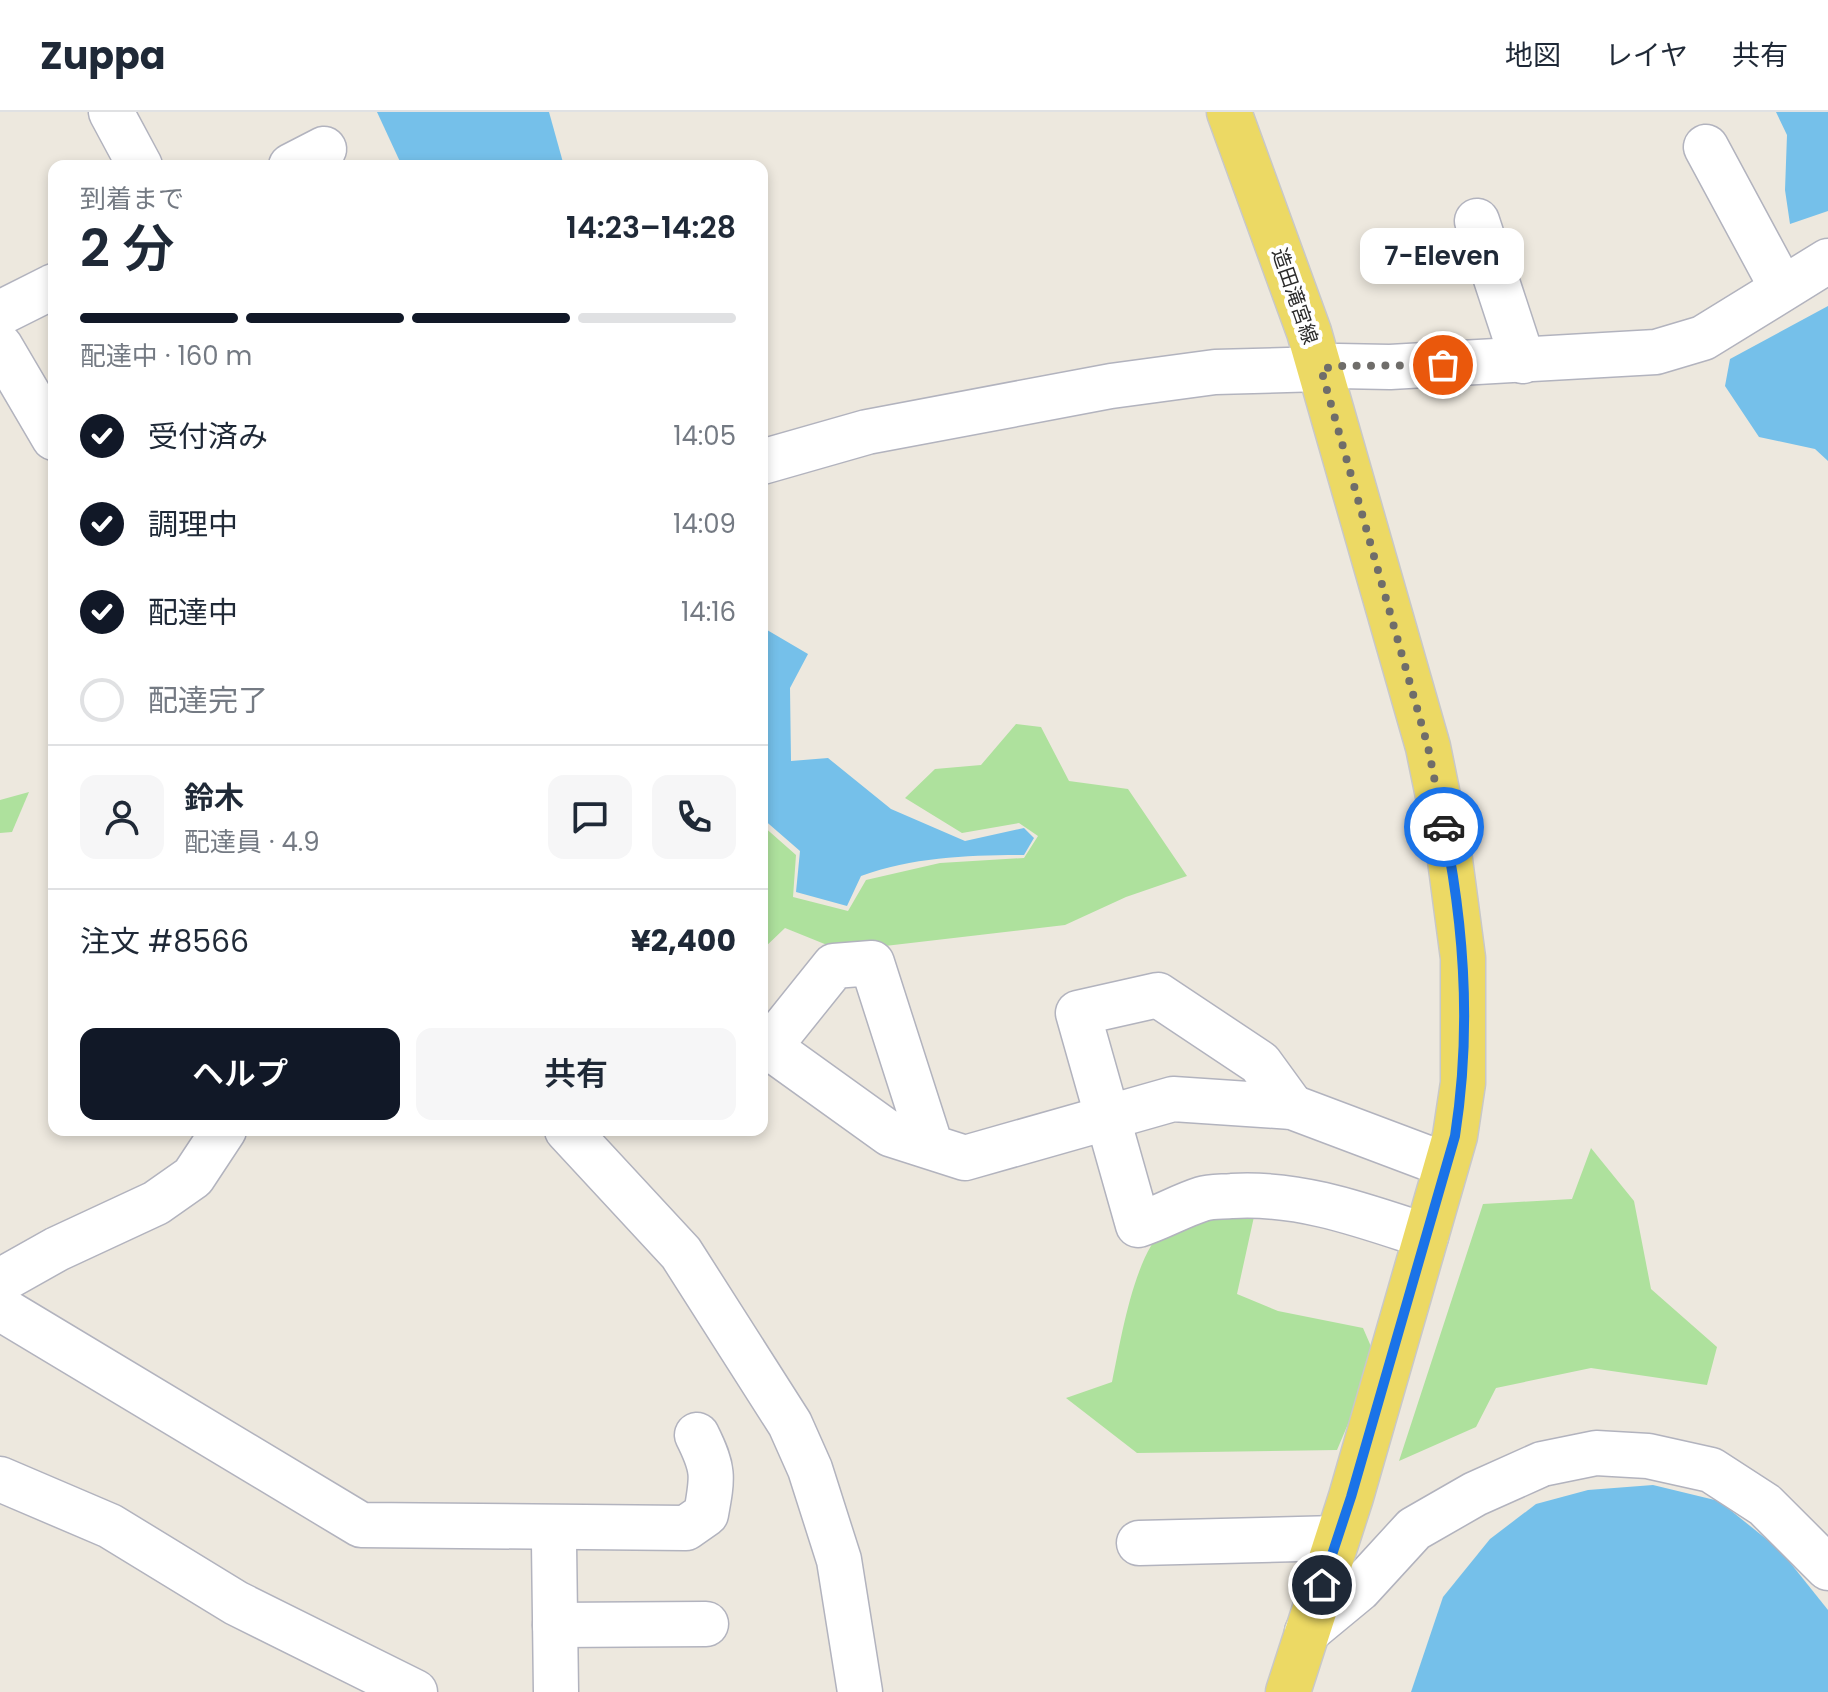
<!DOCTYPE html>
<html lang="ja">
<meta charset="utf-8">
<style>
:root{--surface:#fff;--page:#f6f6f7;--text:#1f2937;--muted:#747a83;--line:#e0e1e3;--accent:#111827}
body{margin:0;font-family:Poppins,"Noto Sans JP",sans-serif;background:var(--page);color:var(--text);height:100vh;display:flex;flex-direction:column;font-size:30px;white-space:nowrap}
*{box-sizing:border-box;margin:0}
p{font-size:26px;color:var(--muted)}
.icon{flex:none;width:44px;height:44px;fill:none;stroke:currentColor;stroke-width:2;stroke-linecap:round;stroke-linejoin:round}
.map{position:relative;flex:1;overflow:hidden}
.sheet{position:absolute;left:48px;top:48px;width:720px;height:976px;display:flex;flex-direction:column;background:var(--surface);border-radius:16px;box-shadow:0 4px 12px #0003}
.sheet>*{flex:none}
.pin{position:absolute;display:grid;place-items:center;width:68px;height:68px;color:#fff;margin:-34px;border:4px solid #fff;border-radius:50%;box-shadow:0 2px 8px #0007}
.courier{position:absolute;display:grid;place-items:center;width:80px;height:80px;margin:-40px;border:6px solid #1a73e8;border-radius:50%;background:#fff;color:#222;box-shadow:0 2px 10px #0007}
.bubble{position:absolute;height:56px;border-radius:16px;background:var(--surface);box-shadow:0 4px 12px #0003;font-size:26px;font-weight:600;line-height:56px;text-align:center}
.summary em{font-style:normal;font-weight:600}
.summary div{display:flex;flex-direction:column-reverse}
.summary{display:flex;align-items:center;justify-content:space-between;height:136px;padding:0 32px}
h1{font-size:52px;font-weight:600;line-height:60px}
.bar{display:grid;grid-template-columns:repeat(4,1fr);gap:12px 8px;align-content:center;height:96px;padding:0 32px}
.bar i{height:10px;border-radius:6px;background:var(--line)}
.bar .on{background:var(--accent)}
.bar p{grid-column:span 4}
.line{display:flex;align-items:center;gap:20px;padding:0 32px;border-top:2px solid var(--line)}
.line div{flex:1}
.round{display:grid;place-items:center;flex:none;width:84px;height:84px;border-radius:16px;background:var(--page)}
ol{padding:0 32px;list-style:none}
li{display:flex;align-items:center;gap:24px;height:88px}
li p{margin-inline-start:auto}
li .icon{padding:8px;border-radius:50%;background:var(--accent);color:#fff;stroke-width:4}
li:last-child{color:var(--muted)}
li i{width:44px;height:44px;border:4px solid var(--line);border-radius:50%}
.cta{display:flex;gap:16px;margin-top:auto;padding:16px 32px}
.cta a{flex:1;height:92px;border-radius:16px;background:var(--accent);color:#fff;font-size:32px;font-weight:600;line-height:92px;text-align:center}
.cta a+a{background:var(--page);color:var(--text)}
header{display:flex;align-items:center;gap:48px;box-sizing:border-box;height:112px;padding:0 40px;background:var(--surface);border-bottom:2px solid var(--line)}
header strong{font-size:38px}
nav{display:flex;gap:44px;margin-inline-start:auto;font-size:28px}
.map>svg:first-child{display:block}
.green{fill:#aee19d}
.water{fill:#75c0ea}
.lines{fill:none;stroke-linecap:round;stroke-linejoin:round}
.minor-casing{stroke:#b2b3be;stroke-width:47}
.major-casing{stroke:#c8c8c8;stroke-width:47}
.minor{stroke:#fff;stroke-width:44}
.major{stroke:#ecd964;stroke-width:44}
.done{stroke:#6f6d6a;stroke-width:8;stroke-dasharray:0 14.4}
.route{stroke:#1a73e8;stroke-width:10}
.labels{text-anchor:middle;stroke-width:8;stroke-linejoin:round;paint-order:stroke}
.street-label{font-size:20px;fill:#2b2b2b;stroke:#fff}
</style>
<header>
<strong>Zuppa</strong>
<nav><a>地図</a><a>レイヤ</a><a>共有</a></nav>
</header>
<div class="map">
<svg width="1828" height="1580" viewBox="0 0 1828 1580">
<rect width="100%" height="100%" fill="#ede8de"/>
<g class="green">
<polygon points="1016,612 1041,615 1069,669 1128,677 1187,764 1126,785 1065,813 842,839 785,816 762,838 762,713 796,743 793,785 848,799 866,768 940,751 1024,746 1038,724 1019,711 962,721 905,686 935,657 981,653"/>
<polygon points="29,680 12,720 0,721 0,688"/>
<polygon points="1591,1036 1634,1089 1651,1177 1717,1235 1707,1273 1591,1256 1496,1276 1476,1315 1399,1349 1483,1092 1572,1087"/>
<path d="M 1257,1091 L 1237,1182 L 1278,1199 L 1363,1216 L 1376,1246 L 1337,1338 L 1137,1341 L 1066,1286 L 1112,1270 C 1121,1228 1134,1141 1167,1114 C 1178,1105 1240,1095 1257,1091 Z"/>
</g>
<g class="water">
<polygon points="377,0 549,0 564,54 402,54"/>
<polygon points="1776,0 1828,0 1828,99 1790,112 1785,78 1787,23"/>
<polygon points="1828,194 1828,349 1815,337 1759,325 1725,274 1730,247"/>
<path d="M 762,515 L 808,542 L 790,576 L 791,649 L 828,646 L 891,697 L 965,729 L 1024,716 L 1034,726 L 1024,743 C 968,743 914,745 861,764 L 847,794 L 796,780 L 800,739 L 762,706 Z"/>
<polygon points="1653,1373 1719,1389 1780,1438 1828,1498 1828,1580 1411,1580 1443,1485 1490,1427 1536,1392 1588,1378"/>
</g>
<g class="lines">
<defs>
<g id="minor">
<polyline points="111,0 140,54"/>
<polyline points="1706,35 1782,176"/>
<polyline points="291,54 324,37"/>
<polyline points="1477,109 1523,249"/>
<polyline points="0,201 54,174"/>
<polyline points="0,234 54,326"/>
<polyline points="762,350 867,320 1111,274 1215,260 1321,257 1338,254 1390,255 1656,240 1703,226 1828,149"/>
<path d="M 1292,995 L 1260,951 L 1158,883 L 1078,901 L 1138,1113 C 1160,1106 1180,1094 1202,1087 C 1211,1084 1223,1085 1232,1084 C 1300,1080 1362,1103 1426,1124"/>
<polyline points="567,1018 681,1141 790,1312 810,1357 839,1448 860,1580"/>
<polyline points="931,1035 872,851 834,854 769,935 890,1022 965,1046 1173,987 1292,995 1446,1053"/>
<polyline points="0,1169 57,1137 156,1091 193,1065 224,1018"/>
<path d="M 0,1196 L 361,1413 L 686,1416 L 706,1402 C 713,1364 714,1357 697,1323"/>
<polyline points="0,1367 110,1414 236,1491 415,1580"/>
<polyline points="554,1431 556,1580"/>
<polyline points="1139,1431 1337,1426"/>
<polyline points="555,1513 706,1512"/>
<polyline points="1307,1520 1359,1477 1414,1417 1475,1382 1542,1352 1596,1341 1648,1344 1711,1358 1765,1393 1828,1456"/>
</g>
<polyline id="major" points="1229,0 1309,220 1428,635 1448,733 1463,846 1463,971 1455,1024 1351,1385 1288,1580"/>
</defs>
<use href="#minor" class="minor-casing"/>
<use href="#major" class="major-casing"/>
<use href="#minor" class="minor"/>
<use href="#major" class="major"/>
</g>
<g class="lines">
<polyline class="done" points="1443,253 1338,254 1321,257 1428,635 1444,715"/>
<path class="route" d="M 1322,1473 L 1351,1385 L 1455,1024 C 1471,922 1465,817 1444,715"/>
</g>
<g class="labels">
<g class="street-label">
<text transform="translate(1295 184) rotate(71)" y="7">造田滝宮線</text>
</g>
</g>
</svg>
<div class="pin" style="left:1443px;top:253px;background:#ea580c"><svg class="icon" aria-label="bag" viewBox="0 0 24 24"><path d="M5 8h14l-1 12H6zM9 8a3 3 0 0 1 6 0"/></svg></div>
<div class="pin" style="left:1322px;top:1473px;background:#1f2937"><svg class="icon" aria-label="home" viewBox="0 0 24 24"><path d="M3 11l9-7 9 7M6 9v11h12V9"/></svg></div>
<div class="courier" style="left:1444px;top:715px"><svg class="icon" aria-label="car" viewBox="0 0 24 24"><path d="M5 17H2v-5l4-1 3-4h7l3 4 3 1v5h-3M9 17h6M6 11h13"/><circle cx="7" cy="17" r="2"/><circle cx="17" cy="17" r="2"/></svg></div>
<div class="bubble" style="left:1360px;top:116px;width:164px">7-Eleven</div>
<section class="sheet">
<div class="summary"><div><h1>2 分</h1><p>到着まで</p></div><em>14:23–14:28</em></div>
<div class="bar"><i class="on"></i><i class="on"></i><i class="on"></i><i></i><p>配達中 · 160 m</p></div>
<ol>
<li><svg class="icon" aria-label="check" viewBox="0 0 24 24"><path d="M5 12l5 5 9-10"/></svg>受付済み<p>14:05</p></li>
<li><svg class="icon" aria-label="check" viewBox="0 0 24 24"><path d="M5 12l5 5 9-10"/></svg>調理中<p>14:09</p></li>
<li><svg class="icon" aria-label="check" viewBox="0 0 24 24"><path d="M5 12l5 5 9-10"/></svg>配達中<p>14:16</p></li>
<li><i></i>配達完了</li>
</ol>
<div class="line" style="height:144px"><a class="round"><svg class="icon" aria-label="person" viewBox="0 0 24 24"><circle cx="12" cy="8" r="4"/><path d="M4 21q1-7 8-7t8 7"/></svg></a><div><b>鈴木</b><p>配達員 · 4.9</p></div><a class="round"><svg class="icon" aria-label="chat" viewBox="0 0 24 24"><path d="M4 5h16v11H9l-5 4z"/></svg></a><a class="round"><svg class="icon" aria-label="phone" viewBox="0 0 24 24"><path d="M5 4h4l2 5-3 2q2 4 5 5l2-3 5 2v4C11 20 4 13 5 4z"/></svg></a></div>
<div class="line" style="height:104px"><div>注文 #8566</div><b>¥2,400</b></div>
<div class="cta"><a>ヘルプ</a><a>共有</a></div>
</section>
</div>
